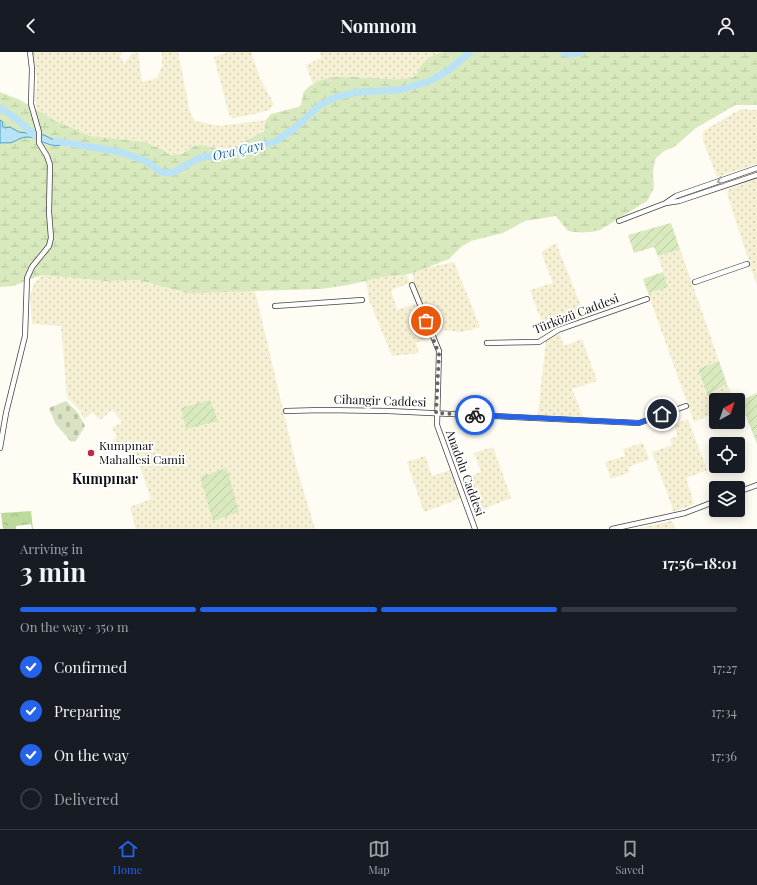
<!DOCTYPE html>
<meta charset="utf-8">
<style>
:root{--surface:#171b24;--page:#242831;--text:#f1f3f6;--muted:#9ea1a6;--line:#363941;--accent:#2563eb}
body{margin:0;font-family:"Playfair Display",serif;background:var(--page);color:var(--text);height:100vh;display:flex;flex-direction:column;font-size:15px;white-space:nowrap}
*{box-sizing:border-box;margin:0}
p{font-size:13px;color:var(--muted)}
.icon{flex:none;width:22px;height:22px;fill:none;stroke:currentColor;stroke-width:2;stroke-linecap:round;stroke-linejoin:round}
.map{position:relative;height:477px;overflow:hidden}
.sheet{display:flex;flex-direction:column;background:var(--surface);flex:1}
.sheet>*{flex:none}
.needle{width:26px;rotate:40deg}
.tools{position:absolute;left:709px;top:341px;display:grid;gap:8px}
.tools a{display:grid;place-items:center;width:36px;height:36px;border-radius:4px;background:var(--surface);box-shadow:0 2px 10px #0003;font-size:20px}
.pin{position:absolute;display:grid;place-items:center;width:34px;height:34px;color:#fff;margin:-17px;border:2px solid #fff;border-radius:50%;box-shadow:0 1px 4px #0007}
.courier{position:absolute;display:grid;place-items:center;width:40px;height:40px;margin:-20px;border:3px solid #2563eb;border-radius:50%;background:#fff;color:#222;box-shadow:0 1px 5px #0007}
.headline em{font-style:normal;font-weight:700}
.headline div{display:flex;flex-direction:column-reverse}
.headline{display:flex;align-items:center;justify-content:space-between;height:68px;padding:0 20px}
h1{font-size:26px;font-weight:700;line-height:30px}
.bar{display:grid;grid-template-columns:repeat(4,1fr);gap:6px 4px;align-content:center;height:48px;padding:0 20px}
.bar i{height:5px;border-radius:3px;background:var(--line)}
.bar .active{background:var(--accent)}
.bar p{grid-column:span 4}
ol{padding:0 20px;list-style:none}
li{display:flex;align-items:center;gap:12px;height:44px}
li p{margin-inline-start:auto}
li .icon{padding:4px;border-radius:50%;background:var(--accent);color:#fff;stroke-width:4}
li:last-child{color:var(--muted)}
li i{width:22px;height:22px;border:2px solid var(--line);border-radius:50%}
header{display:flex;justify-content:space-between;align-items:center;height:52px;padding:0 20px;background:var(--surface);font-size:18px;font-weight:700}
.menu{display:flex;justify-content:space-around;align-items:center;height:56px;border-top:1px solid var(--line);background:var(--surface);font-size:11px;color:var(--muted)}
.menu a{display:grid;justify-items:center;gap:2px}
.menu .active{color:var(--accent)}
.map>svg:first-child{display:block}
.farmland{fill:url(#farmland-dots)}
.forest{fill:url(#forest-crowns)}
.wetland{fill:url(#wetland-marsh)}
.cemetery{fill:url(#cemetery-stones)}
.garden{fill:url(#garden-furrows)}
.water{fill:#b9e3f5;stroke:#429fcb}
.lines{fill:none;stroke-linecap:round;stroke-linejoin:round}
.river{stroke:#b9e3f5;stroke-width:7}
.tertiary-casing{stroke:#434343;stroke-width:6}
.tertiary{stroke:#fff;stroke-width:4.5}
.oneway{stroke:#9f9f9f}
.done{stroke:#646360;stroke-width:4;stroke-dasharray:0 7.2}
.route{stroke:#2563eb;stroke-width:5}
.poi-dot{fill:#bf2a3d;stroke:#fff;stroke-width:1.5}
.labels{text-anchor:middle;stroke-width:4;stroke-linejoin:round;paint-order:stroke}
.street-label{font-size:12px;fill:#101010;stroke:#fff}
.poi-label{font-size:12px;fill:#101010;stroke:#fff;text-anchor:start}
.water-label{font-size:13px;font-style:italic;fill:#1b71a1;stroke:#fff}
.quarter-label{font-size:14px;font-weight:bold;fill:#101010;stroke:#fff}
</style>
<header><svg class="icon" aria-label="back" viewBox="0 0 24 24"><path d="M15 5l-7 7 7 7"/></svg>Nomnom<svg class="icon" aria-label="person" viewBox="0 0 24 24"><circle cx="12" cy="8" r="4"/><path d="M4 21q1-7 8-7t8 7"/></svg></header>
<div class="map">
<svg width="757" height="477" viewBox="0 0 757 477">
<defs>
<pattern id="farmland-dots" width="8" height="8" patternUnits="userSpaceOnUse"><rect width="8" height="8" fill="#f5efd4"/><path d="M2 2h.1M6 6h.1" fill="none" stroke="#d1ccb5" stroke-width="1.8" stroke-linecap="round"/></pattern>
<pattern id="forest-crowns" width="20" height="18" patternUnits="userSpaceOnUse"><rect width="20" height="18" fill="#bdda9d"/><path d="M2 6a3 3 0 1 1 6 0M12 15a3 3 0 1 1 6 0" fill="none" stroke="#a1ba86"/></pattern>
<pattern id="wetland-marsh" width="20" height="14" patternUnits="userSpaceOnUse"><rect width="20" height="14" fill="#d8e9bd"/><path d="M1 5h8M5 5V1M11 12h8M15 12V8" fill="none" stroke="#b8c7a1"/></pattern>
<pattern id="cemetery-stones" width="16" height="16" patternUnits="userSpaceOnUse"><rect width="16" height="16" fill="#dae2c4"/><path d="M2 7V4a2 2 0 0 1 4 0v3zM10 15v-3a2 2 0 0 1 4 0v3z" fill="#bac1a7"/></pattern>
<pattern id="garden-furrows" width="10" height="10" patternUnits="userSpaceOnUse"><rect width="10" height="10" fill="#d8e9bd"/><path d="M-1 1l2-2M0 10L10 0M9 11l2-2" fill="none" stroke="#b8c7a1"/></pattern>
</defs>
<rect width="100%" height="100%" fill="#fffcf4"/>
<g class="farmland">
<polygon points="32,0 122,0 120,5 124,12 132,1 138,0 142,30 157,26 162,14 162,0 178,0 190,61 195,69 220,74 266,68 266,75 258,82 230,97 196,93 177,103 167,101 146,90 90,84 54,68 37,58 35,48 37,28"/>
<polygon points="228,0 251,0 261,29 273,50 273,53 269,58 250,63 233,66 229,62 214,5"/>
<polygon points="320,0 444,0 428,7 419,20 410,26 384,28 362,25 335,26 313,32 306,13 321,6"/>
<polygon points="741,57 757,58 757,112 717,125 703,89 703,81 705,78"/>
<polygon points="757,126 757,234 727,142 729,137"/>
<polygon points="556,191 585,264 545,279 530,238 553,231 541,200"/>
<polygon points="680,197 719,309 698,317 706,342 727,332 733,346 732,348 716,348 716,360 694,370 648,241 668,234 658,204"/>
<polygon points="454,210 480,275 462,280 444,278 434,282 413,227 413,221 421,217"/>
<polygon points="42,223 106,229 139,228 150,229 180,240 255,239 297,417 315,477 136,477 130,455 151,447 136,403 121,399 112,389 117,384 112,376 122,370 112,358 100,368 92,360 84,367 80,359 67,345 61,274 32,272 30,243 35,230"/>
<polygon points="407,223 410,231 391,238 397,258 417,251 431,285 416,291 419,301 392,304 369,248 366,229 382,225"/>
<polygon points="559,281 564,294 582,287 597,329 572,337 583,365 538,363 546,287"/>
<polygon points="688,367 707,418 686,426 694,452 674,460 652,400 672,393 670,387 678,384 674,373"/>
<polygon points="643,391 649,407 628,415 630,420 611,427 605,410 625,404 623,397"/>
<polygon points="493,395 511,446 481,458 465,426 481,420 474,401"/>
<polygon points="425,404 432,424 450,418 461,446 424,460 407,410"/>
<polygon points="672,469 675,477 635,477"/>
</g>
<polygon class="forest" points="31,459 33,477 32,477 31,472 16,474 16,477 3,477 1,461"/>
<path class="wetland" d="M 444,0 L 757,0 L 757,53 L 735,53 L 696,76 L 674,95 L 664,99 L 655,107 L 653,121 L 654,136 L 647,149 L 600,178 C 589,181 579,181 568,179 L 556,164 L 525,169 L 503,181 L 471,189 L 461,195 L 449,207 L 413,221 L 404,223 L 382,225 L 348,233 L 321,237 L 187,241 L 139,228 L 106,229 L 42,223 L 13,234 L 0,235 L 0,91 L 9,91 L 20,86 L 27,85 L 49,93 L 57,94 L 64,93 L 66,88 L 54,88 L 44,83 L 19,80 L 10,75 L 5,76 L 2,74 L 3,70 L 0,68 L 0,40 L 20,48 L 54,68 L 90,84 L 146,90 L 172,103 L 181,102 L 196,93 L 201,93 L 226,98 L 230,97 L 264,79 L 266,68 L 271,62 L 298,55 L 301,53 L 303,41 C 325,12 378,32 409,26 C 420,24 418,16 425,9 C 429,4 438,2 444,0 Z"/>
<polygon class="cemetery" points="66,349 78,361 85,374 76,389 71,390 55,371 49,356"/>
<g class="garden">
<polygon points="671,171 680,197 658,204 654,195 634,201 628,183"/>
<polygon points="663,220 668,235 648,241 643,227"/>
<polygon points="719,309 727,332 707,343 698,317"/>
<polygon points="757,341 757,392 740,349"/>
<polygon points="210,348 218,369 186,377 181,356"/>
<polygon points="227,416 239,460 213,469 200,425"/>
</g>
<path class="water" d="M 0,68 L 3,70 L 2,74 L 5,76 L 10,75 L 19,80 L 44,83 L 54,88 L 66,89 C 57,101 39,86 28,85 C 21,85 18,88 13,90 C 9,92 4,90 0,91 Z"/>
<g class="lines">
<g class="river">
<polyline points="563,0 568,2 582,0"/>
<polyline points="0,56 14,65 38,86"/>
<polyline points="56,89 120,100 146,109 161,120 172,121 199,106 244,99 276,89 295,76 320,53 336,45 359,40 399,38 430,29 449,18 470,0"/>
</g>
<defs>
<g id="tertiary">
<polyline points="667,150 676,144 757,116"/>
<polyline points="619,169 666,151 679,149 757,123"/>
<polyline points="695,230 747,212"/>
<polyline points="412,233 439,299 437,373 475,477"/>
<polyline points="275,254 362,248"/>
<polyline points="487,291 539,290 558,278 647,247"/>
<polyline points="286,359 322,358 388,359 639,371 686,354"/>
<polyline points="0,396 6,361 25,284 27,226 32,215 49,194 51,186 49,160 50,113 47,104 39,91 39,80 31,52 32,17 30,0"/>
<polyline points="738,440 757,433"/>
<polyline points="612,477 685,461 716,449"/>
</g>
</defs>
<use href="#tertiary" class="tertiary-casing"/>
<use href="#tertiary" class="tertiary"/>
</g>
<defs><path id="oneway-chevron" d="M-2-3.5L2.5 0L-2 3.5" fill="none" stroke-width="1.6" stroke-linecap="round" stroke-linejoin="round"/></defs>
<use class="oneway" href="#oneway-chevron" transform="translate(720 129) rotate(161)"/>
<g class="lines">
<polyline class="done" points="426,269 439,302 436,361 475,363"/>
<polyline class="route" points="475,363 639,371 662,362"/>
</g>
<circle class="poi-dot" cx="91" cy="401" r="4"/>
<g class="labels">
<g class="street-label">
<text transform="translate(576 262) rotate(-21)" y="4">Türközü Caddesi</text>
<text transform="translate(380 349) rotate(2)" y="4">Cihangir Caddesi</text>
<text transform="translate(465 421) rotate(70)" y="4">Anadolu Caddesi</text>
</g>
<g class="poi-label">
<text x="99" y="398">Kumpınar<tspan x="99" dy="14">Mahallesi Camii</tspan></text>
</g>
<g class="water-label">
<text transform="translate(238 98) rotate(-13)" y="5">Ova Çayı</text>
</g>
<g class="quarter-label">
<text x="105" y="432">Kumpınar</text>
</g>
</g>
</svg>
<div class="tools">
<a><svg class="needle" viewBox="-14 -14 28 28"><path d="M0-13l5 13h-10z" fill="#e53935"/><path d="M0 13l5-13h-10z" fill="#9ea1a6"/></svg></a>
<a><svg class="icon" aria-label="locate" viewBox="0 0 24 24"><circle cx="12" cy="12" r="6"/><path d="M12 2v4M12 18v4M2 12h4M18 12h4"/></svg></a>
<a><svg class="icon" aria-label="layers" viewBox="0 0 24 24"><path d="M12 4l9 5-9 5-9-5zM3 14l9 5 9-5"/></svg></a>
</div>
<div class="pin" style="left:426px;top:269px;background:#ea580c"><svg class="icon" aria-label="bag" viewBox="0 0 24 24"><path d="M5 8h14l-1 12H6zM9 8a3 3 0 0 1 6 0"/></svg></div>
<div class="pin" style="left:662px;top:362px;background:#1f2937"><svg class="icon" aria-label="home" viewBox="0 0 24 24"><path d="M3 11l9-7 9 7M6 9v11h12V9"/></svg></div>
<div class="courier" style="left:475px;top:363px"><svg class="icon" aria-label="bike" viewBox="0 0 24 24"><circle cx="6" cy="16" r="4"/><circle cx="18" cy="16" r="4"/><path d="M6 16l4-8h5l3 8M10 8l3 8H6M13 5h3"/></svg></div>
</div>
<section class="sheet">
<div class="headline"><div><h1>3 min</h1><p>Arriving in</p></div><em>17:56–18:01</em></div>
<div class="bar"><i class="active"></i><i class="active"></i><i class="active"></i><i></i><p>On the way · 350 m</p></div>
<ol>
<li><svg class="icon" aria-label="check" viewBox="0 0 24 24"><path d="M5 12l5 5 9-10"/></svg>Confirmed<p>17:27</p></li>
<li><svg class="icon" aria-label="check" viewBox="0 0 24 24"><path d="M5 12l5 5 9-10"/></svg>Preparing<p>17:34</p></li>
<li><svg class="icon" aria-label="check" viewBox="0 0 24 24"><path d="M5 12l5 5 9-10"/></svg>On the way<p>17:36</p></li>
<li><i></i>Delivered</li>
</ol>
</section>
<nav class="menu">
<a class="active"><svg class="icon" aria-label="home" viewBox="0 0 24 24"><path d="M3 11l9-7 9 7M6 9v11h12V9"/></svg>Home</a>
<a><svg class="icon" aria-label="map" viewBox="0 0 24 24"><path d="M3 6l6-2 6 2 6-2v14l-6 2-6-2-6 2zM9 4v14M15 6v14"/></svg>Map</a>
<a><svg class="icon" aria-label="saved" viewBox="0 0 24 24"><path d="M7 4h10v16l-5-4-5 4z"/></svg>Saved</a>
</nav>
